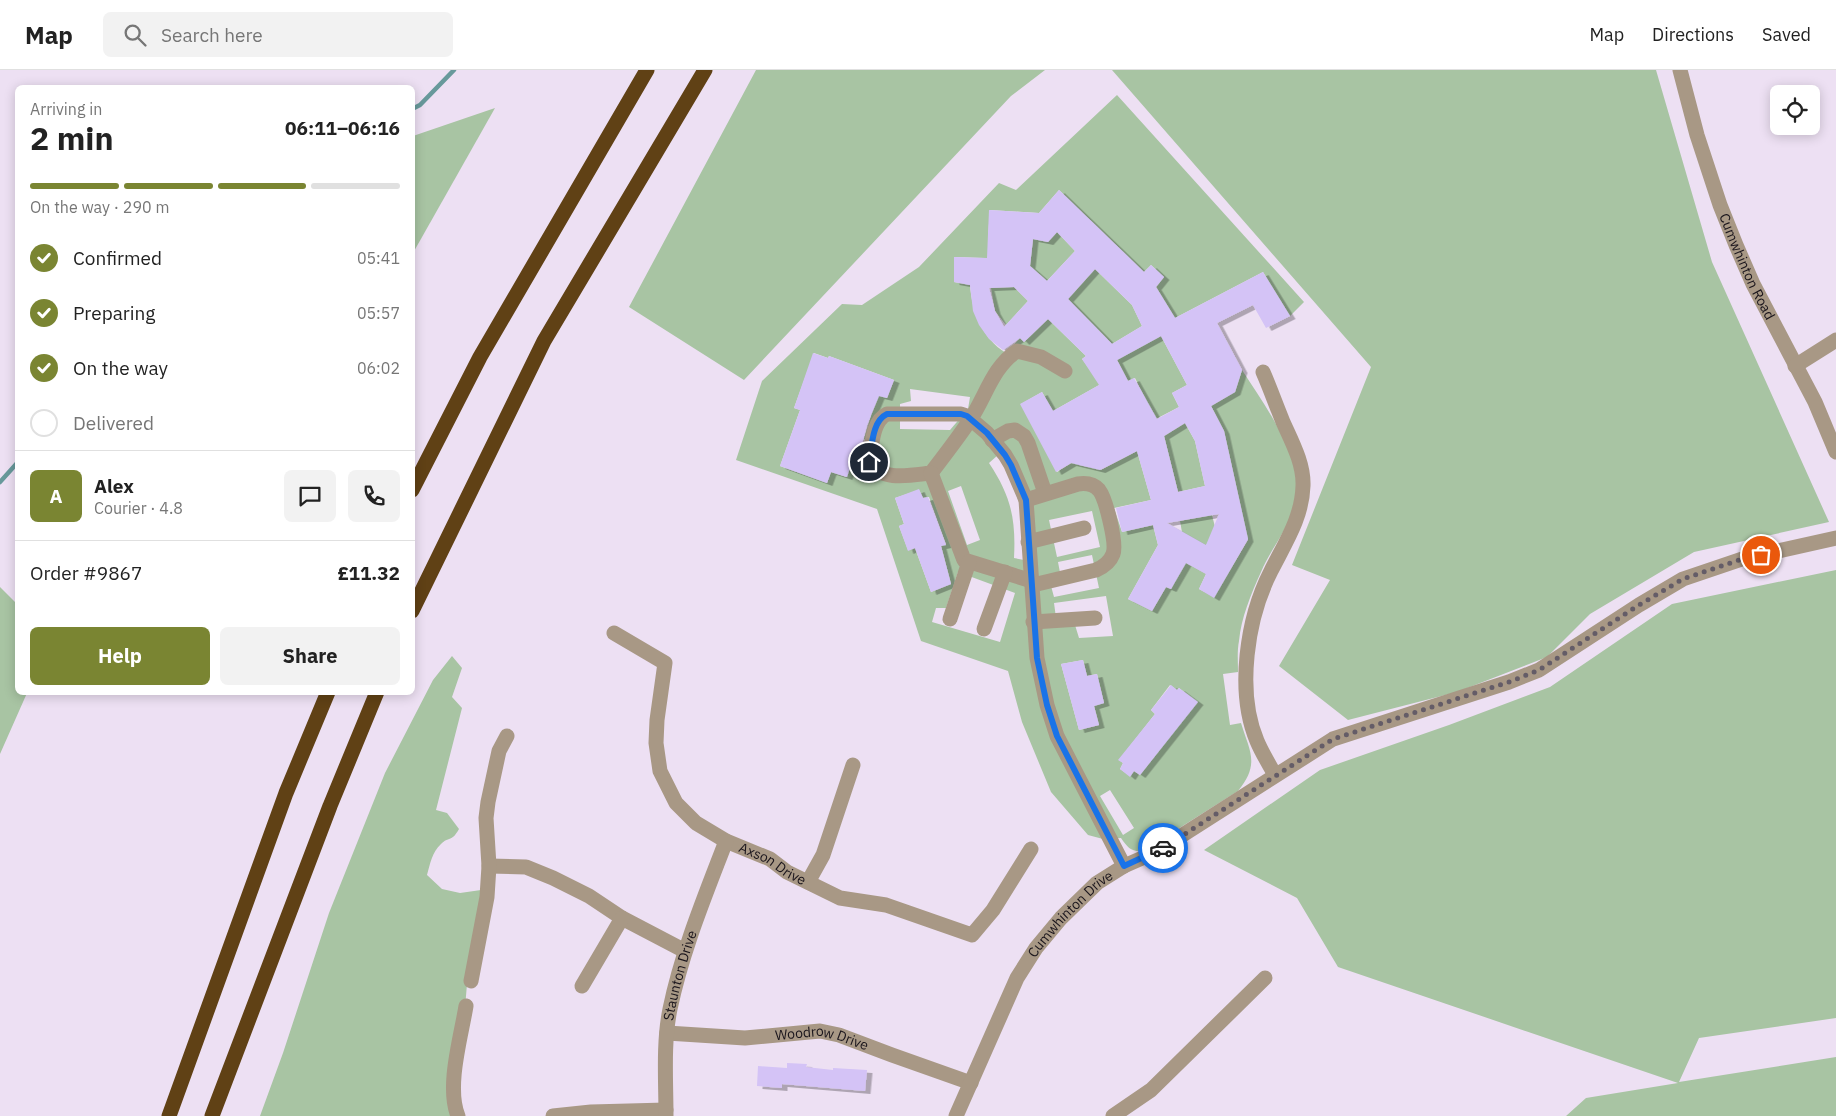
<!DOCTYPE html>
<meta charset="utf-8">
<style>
:root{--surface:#fff;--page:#f2f2f2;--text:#222;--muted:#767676;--line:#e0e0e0;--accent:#7a8532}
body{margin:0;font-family:"IBM Plex Sans",sans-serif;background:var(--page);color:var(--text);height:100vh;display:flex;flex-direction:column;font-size:19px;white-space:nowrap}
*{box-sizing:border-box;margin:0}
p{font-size:16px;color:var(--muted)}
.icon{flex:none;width:28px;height:28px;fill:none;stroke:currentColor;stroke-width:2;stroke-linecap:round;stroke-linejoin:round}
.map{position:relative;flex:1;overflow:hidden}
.sheet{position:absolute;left:15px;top:15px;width:400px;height:610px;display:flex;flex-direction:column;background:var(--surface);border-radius:8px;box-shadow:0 2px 12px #0003}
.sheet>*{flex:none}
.buttons{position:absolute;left:1770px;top:15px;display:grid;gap:10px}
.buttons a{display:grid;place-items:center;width:50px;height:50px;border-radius:8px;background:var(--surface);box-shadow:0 2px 12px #0003;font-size:25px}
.pin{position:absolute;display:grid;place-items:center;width:42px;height:42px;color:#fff;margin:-21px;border:2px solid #fff;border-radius:50%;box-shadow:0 1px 5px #0007}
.courier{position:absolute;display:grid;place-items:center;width:50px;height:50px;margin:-25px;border:4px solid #1a73e8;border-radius:50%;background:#fff;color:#222;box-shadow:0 1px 6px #0007}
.overview em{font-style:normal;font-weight:700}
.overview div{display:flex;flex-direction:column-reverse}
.overview{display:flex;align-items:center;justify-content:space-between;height:85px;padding:0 15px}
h1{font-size:32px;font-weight:700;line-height:38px}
.bar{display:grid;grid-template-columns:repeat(4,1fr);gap:8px 5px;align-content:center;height:60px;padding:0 15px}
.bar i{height:6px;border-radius:4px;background:var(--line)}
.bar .active{background:var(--accent)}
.bar p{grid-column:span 4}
.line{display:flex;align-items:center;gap:12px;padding:0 15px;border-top:1px solid var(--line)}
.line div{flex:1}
.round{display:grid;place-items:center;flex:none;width:52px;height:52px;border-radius:8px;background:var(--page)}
ol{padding:0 15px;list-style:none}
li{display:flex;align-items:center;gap:15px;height:55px}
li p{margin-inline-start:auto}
li .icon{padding:5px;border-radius:50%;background:var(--accent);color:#fff;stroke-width:4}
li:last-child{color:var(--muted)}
li i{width:28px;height:28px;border:2px solid var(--line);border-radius:50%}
.cta{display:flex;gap:10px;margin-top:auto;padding:10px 15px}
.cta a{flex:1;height:58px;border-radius:8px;background:var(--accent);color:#fff;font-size:20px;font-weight:700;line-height:58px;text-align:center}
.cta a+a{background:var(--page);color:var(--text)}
header{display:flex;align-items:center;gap:30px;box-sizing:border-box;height:70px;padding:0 25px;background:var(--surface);border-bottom:1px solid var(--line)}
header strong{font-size:24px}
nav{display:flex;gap:28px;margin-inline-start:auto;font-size:18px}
.search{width:350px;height:45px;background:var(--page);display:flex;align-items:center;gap:12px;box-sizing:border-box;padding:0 18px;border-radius:8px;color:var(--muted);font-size:19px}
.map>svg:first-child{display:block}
.green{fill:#a8c4a3;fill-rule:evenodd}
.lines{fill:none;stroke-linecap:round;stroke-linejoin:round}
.stream{stroke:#68999b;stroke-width:4.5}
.building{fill:#d4c3f6;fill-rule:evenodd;filter:url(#shadow)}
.minor{stroke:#a89885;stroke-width:15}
.highway{stroke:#604115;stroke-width:15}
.done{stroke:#645c67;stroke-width:5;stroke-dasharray:0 9}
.route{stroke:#1a73e8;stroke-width:6}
.labels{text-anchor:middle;stroke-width:4.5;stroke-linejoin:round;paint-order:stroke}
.street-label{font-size:14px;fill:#1a151c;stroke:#f9eefe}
</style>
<header>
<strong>Map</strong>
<div class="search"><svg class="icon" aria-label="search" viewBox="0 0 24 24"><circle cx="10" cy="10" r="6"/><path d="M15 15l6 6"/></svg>Search here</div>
<nav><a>Map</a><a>Directions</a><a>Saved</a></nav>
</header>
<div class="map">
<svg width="1836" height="1046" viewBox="0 0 1836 1046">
<defs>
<filter id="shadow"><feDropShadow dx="5.5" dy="3" stdDeviation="0" flood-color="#0004"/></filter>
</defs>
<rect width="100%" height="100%" fill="#ede0f3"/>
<g class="green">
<polygon points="756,0 1045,0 1011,26 744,310 629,237"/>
<polygon points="1112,0 1656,0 1712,192 1829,452 1694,482 1590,544 1547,587 1457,622 1348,650 1279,596 1330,510 1292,495 1371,297"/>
<path d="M 1117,25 L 1304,232 L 1290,246 L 1263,202 L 1175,248 L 1156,217 L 1164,207 L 1151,195 L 1144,202 L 1059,120 L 1039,143 L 990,140 L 988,167 L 1015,189 L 954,187 L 954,212 L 970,215 C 972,242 982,268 1006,283 L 1020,268 L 1024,272 L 1048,249 L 1086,286 L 1082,289 L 1101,314 L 1053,341 L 1042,322 L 1021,334 L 1057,402 L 1078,389 L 1084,372 L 1079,395 L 1088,397 L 1093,386 L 1101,400 L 1137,381 L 1151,430 L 1114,438 L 1122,462 L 1153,455 L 1158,475 L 1128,529 L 1152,541 L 1166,517 L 1171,519 L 1176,509 L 1181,490 L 1206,504 L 1199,519 L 1214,527 L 1248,470 L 1224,361 L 1211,336 L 1235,322 L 1242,300 C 1262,331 1291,371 1297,408 C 1302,445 1274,471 1261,502 C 1251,524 1241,548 1239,571 C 1237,581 1238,592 1238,602 L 1223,604 L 1230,655 L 1241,653 C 1250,682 1260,694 1238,721 L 1143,781 C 1131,782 1128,778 1121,768 L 1103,769 L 1088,765 L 1051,722 L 1022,652 L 1008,601 L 921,571 L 877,439 L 736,390 L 762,311 L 842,234 L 862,235 L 919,197 L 999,113 L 1016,120 ZM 814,283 L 828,288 L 829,286 L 894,310 L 887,328 L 874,324 L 867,344 L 871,346 L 864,369 L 869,371 L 860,397 L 851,395 L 846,407 L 831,402 L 827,413 L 780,396 L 800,340 L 794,338 ZM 910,319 L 970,327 L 968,339 L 950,360 L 900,359 L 900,334 L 911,331 ZM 998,385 L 1016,416 L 1025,463 L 1024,490 L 1014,488 C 1016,449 1011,426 989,393 ZM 961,416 L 980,470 L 967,475 L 948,421 ZM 919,420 L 923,428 L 929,427 L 946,474 L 941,476 L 951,514 L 931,522 L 915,478 L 908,480 L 899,456 L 904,454 L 895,428 ZM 1092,441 L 1100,477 L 1057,487 L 1049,450 ZM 1092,485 L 1099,518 L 1054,527 L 1051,516 L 1062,513 L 1058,492 ZM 958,502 L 1015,523 L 1000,572 L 932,552 L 936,538 L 946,538 ZM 1106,526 L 1113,566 L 1079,568 L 1075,555 L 1057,555 L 1054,533 ZM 1083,590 L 1087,606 L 1097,604 L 1104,633 L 1094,636 L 1099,655 L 1079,660 L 1061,594 ZM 1170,615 L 1177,620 L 1179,618 L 1197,632 L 1140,705 L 1134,701 L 1130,706 L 1120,699 L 1123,693 L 1119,690 L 1155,644 L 1151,640 ZM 1110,720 L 1134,758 L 1123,765 L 1100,726 Z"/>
<polygon points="495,38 413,183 413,66"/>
<polygon points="1057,162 1075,181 1047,211 1030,196 1033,169 1048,172"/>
<polygon points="1095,199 1132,235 1142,256 1112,274 1068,229"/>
<polygon points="1014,217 1028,231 1006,255 995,241 991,218"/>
<polygon points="1161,266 1187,315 1172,323 1179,337 1152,351 1146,330 1135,308 1128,311 1117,290"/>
<polygon points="1185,353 1195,371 1205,416 1178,422 1164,366"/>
<polygon points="1212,445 1217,465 1206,475 1184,473 1180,451"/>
<polygon points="1836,500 1836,948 1699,968 1679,1012 1836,987 1836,1046 1566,1046 1586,1028 1678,1013 1338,897 1297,828 1204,780 1320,700 1449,655 1550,617 1672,534"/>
<polygon points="0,517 17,534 18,622 27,623 0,684"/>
<path d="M 452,586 L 462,598 L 452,627 L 462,638 L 436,740 L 447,743 L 459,759 C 451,773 449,766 441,774 C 432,782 430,794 427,805 L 442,819 L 460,823 L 488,819 L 469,890 L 456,1046 L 260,1046 L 283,983 L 329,843 L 385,703 L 433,610 Z"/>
</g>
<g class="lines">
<g class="stream">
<polyline points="412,39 420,35 454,0"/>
<polyline points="0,412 18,392"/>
</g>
</g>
<g class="building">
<path d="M 1059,120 L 1144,202 L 1151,195 L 1164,207 L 1156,217 L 1175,248 L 1263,202 L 1290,246 L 1266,258 L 1253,235 L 1217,253 L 1242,300 L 1235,322 L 1211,336 L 1224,361 L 1248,469 L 1214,528 L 1199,519 L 1206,504 L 1186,493 L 1171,519 L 1166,517 L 1152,541 L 1128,529 L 1158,475 L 1153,455 L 1122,462 L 1116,438 L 1151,430 L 1137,381 L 1100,400 L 1071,393 L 1056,402 L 1020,334 L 1042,322 L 1053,341 L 1099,315 L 1082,289 L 1086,286 L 1048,249 L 1024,272 L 1020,268 L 1003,280 L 989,269 L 979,255 L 973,241 L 970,215 L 954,212 L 954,187 L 987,188 L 989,140 L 1039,143 ZM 1057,162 L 1075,181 L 1047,211 L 1030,196 L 1033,169 L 1048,172 ZM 1095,199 L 1132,235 L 1142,256 L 1112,274 L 1068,229 ZM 1014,217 L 1028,231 L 1004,257 L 995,241 L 989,218 ZM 1161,266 L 1187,315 L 1172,323 L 1179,337 L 1157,349 L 1134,308 L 1128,311 L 1117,290 ZM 1185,353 L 1195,371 L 1205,416 L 1178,422 L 1164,366 ZM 1219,444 L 1206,475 L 1167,453 Z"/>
<polygon points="813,283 828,288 829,286 894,310 887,328 879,326 867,355 863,370 860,398 851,395 847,407 831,402 827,413 780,396 800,340 794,338"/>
<polygon points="919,419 923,428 928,427 946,475 941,476 951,514 931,522 915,478 908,481 899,456 904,454 895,428"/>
<polygon points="1083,590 1087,606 1097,604 1104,633 1094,636 1099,655 1079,660 1061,594"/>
<polygon points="1171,615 1177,620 1179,618 1198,632 1140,705 1134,701 1130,707 1120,699 1123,693 1118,690 1155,644 1151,640"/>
<polygon points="787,993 807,994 806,997 833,1000 833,998 867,1000 865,1021 782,1014 782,1018 757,1016 758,996 787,998"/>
</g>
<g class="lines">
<g class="minor">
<path id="s1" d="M 1680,0 L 1697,65 L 1720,135 L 1736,175 L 1753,214 L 1815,332 L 1836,382"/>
<polyline points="1795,296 1836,270"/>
<path d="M 1065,301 L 1041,287 L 1017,281 C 993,296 985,328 970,350 C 958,368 944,386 931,403 C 912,405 880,412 869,392 C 872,376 872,351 887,344 L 961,344 L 967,346 L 987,363 L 1005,385 L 1011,395 L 1026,430 L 1037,588 L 1047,635 L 1057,666 L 1124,796"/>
<path d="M 1263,302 C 1270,318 1276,335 1283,352 C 1292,372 1304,394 1303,416 C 1302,448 1285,473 1271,501 C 1247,548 1236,621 1257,671 C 1262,683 1269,694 1275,705"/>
<polyline points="992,370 1008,361 1015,360 1024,366 1028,373 1045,423"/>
<polyline points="931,403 964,490 1032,511"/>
<path d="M 1026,430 L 1078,414 C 1085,413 1093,413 1099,420 C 1106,429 1117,474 1113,484 C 1110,492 1103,497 1096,500 L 1033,515"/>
<polyline points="1028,472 1084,458"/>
<polyline points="950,549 969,492"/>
<polyline points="1033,552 1095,548"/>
<polyline points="984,559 1005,502"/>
<path id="s2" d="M 614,563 L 665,593 L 657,650 L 656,673 L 660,701 L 676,733 L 696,753 L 726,771 L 770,789 L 787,802 L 840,828 L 886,835 L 972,865 L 993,840 L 1031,779"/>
<polyline points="489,796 526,797 553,808 589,826 622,848 685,881"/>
<polyline points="808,812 823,785 853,695"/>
<polyline points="471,911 487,827 489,796 486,748 488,732 499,681 507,666"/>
<polyline points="582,916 622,848"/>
<path id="s3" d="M 667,963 L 745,968 L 820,961 L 839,965 L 892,985 L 971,1013"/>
<path d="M 458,1046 C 446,1017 461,967 466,936"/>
<polyline points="553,1046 591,1042 666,1040"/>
<path id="s4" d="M 666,1046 C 666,1011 663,973 670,939 C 682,881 705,826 726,771"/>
<path id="s5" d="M 956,1046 L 1017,908 L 1036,878 L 1061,848 L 1097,813 L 1124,796 L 1156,782 L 1333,669 L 1509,612 L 1539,600 L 1639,535 L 1683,509 L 1742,489 L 1836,468"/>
<polyline points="1113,1046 1151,1020 1265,908"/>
</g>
<g class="highway">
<polyline points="412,420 480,287 647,0"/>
<polyline points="412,541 544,271 705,0"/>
<polyline points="169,1046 286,723 328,622"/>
<polyline points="212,1046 330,736 377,622"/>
</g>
</g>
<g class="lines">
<polyline class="done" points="1163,778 1333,669 1509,612 1539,600 1639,535 1683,509 1742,489 1761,485"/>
<path class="route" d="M 869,392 C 872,376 872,351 887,344 L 961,344 L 967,346 L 987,363 L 1005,385 L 1011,395 L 1026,430 L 1037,588 L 1047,635 L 1057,666 L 1124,796 L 1163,778"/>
</g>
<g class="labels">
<g class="street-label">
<text dy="5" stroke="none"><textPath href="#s1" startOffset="208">Cumwhinton Road</textPath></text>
<text dy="5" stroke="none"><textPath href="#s2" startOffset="319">Axson Drive</textPath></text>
<text dy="5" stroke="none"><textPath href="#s5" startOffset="235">Cumwhinton Drive</textPath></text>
<text dy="5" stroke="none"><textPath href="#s4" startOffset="142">Staunton Drive</textPath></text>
<text dy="5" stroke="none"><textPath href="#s3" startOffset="156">Woodrow Drive</textPath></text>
</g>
</g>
</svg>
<div class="buttons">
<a><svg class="icon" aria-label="locate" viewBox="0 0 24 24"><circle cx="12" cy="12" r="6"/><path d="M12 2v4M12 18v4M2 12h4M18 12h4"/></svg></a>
</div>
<div class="pin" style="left:1761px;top:485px;background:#ea580c"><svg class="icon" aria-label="bag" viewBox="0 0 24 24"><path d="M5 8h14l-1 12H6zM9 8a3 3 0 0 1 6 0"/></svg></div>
<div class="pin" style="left:869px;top:392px;background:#1f2937"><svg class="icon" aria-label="home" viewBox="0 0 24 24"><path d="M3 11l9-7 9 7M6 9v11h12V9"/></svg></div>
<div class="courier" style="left:1163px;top:778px"><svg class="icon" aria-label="car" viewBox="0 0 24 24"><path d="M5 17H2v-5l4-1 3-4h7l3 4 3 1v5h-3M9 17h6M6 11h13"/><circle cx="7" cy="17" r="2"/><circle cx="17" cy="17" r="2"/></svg></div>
<section class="sheet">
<div class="overview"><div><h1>2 min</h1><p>Arriving in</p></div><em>06:11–06:16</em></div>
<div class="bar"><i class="active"></i><i class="active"></i><i class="active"></i><i></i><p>On the way · 290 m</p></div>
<ol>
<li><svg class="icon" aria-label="check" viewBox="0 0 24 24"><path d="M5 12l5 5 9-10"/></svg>Confirmed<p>05:41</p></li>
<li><svg class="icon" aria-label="check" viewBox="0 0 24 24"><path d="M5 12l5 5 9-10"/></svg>Preparing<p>05:57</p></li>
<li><svg class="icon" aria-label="check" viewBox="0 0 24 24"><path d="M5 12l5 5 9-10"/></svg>On the way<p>06:02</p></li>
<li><i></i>Delivered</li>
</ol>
<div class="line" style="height:90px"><b class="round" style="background:var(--accent);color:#fff">A</b><div><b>Alex</b><p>Courier · 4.8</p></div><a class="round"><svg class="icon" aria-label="chat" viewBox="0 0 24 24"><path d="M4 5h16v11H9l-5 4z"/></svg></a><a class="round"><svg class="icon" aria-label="phone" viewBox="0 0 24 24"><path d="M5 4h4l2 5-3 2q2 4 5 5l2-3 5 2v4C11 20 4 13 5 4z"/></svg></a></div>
<div class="line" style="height:65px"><div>Order #9867</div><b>£11.32</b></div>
<div class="cta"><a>Help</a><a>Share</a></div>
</section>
</div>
